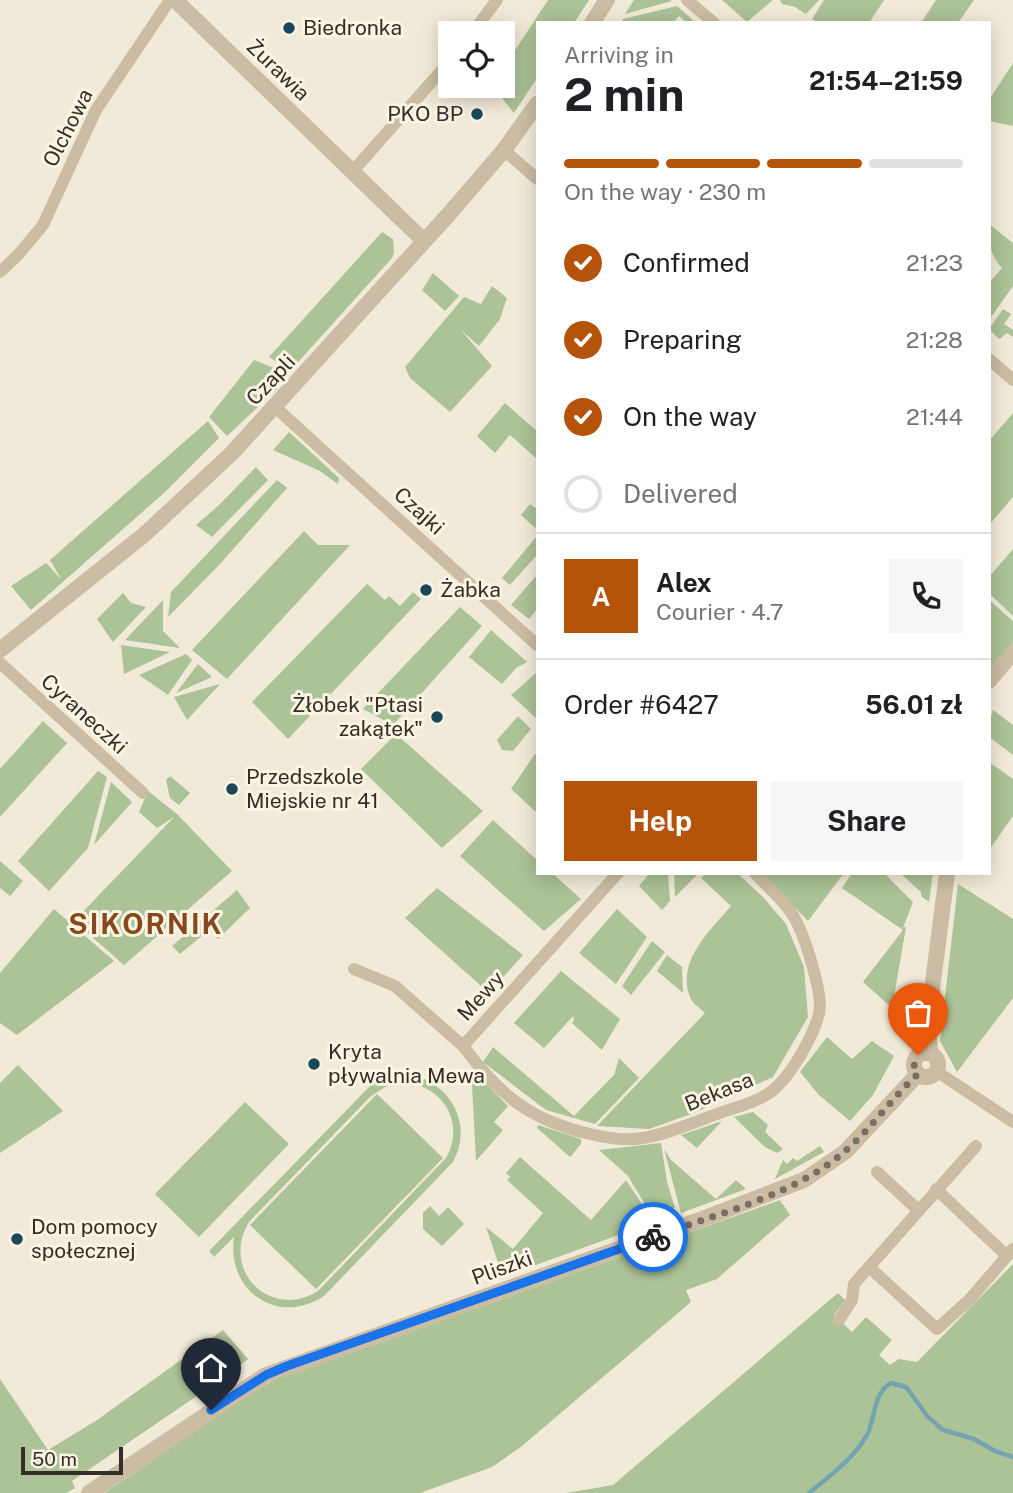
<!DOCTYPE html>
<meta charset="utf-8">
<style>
:root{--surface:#fff;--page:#f6f6f6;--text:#202124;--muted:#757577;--line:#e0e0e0;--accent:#b45309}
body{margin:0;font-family:"Public Sans",sans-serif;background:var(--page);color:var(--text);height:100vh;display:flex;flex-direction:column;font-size:26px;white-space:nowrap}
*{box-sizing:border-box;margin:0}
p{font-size:23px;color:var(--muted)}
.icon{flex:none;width:38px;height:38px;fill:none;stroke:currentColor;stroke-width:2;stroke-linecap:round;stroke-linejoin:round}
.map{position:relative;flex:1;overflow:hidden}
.details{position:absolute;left:536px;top:21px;width:455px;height:854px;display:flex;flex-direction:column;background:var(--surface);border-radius:0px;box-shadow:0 4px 18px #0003}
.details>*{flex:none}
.fabs{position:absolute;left:438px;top:21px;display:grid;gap:14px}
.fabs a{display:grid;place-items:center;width:77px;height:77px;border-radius:0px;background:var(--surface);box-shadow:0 4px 18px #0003;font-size:35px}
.scale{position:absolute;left:21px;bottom:18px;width:102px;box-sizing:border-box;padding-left:7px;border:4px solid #352d26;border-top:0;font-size:19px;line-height:24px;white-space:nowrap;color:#352d26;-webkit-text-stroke:5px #faf4e4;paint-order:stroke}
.pin{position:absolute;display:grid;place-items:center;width:60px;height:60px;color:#fff;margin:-72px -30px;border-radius:50% 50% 50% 0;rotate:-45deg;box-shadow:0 0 7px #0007}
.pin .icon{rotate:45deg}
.courier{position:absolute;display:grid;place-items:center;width:70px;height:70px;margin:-35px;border:5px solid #1a73e8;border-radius:50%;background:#fff;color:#222;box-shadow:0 2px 9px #0007}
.headline em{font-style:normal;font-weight:700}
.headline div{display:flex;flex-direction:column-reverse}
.headline{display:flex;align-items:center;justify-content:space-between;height:119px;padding:0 28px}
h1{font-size:46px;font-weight:700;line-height:52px}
.bar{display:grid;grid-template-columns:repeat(4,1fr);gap:10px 7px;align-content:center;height:84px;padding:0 28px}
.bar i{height:9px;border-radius:5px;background:var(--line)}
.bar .current{background:var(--accent)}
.bar p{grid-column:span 4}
.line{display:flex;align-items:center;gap:18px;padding:0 28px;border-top:2px solid var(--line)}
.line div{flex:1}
.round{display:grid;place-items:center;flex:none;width:74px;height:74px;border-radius:0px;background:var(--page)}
ol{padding:0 28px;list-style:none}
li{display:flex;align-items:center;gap:21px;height:77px}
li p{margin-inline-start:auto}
li .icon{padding:7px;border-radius:50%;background:var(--accent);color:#fff;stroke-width:4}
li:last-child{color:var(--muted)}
li i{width:38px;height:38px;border:4px solid var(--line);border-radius:50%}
.cta{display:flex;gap:14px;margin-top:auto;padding:14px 28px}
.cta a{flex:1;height:80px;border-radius:0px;background:var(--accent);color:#fff;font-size:28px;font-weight:700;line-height:80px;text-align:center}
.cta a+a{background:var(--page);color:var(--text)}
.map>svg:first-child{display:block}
.green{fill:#acc297;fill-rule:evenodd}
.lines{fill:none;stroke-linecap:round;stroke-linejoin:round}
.stream{stroke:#75a4b1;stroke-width:4.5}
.minor{stroke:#cbbca3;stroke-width:12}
.tertiary{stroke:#cbbca3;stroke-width:16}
.done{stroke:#776f64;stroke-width:7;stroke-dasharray:0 12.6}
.route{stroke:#1a73e8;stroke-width:9}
.poi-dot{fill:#194959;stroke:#faf4e4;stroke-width:2.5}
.labels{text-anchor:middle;stroke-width:6;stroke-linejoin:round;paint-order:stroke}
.poi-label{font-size:21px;fill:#352d26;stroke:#faf4e4;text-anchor:start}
.street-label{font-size:21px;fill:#352d26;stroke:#faf4e4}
.district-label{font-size:28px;font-weight:bold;letter-spacing:2px;fill:#88481b;stroke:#faf4e4}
</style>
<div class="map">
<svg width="1013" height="1493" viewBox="0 0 1013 1493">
<rect width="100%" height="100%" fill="#f2ead8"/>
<g class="green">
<polygon points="548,0 589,0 574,23 537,23 537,78 514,113 493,87 502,86 502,79 513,69 510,58"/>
<polygon points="634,0 670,0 672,1 625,14"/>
<polygon points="722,0 773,0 747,22"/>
<polygon points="780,0 819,0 806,14 795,7 782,4"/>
<polygon points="824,0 884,0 869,23 818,23 812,19"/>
<polygon points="936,0 974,0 958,23 921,23"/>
<polygon points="677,6 696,23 687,23 679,16 673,23 621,23 623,19"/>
<polygon points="1013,63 1013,126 989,121 989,100"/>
<path d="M 989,224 L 1013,243 L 1013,286 L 989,320 L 989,283 L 1002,268 C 990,256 989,241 989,224 Z"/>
<polygon points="382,232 393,239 394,253 392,258 290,371 269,357"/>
<polygon points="433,273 459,296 445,311 422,290"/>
<polygon points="492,286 507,298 500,319 479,346 460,329 492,366 450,412 410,378 405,367 464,297 481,304"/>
<polygon points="1003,309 1011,314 1004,324 1013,330 1013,337 1007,333 999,339 989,329"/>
<polygon points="254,360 274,368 278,388 227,436 209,417"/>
<polygon points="505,403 537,431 537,459 510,435 495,453 477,436"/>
<polygon points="1013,413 1013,497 989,525 989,441"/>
<polygon points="208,421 219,438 164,493 31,610 11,586 46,563 61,579 50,560"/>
<polygon points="289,432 339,478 338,484 320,471 273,450"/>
<polygon points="256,467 268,480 212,537 196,525 219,505"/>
<polygon points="277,480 287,488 220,564 168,617 171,592"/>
<polygon points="530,504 537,509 537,525 535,528 521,515"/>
<polygon points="304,531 318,545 350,545 227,679 192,650"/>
<polygon points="537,536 537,555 510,585 502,578"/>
<polygon points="1013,549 1013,616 989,593 989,577"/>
<polygon points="537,575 537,609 529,619 511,605"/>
<polygon points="367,584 385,600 389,596 400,606 413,592 421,599 288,739 252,702"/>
<polygon points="123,593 131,603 146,607 113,642 97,619"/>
<polygon points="163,600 163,631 180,648 125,640"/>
<polygon points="989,600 1013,621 1013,643 989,671"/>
<polygon points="460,607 482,626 393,725 363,709"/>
<polygon points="491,630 527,662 516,668 502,684 469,657"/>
<polygon points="121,645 170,652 124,674"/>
<polygon points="186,654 192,660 168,695 139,675"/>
<polygon points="198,664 212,677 176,693"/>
<polygon points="536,673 537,717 536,718 511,695"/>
<polygon points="220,684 187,720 174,697"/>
<polygon points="993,710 1013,725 1013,755 989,737 989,722"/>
<polygon points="518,716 531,729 513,751 502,750 497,740"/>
<polygon points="43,721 67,743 0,817 0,769"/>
<polygon points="396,734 483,811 442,848 361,769"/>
<polygon points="535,754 537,756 537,813 511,789"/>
<polygon points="989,762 1013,779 1013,816 989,850"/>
<polygon points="98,771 107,777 88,848 49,891 18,861"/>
<polygon points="170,776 190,793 179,805 170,798 166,780"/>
<polygon points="111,782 132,802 94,845"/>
<polygon points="148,791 177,814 232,871 124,965 74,921 174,817 157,828 139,812"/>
<polygon points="493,820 537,860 537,873 552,873 581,899 544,931 460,856"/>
<polygon points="0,861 23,881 10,896 0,888"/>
<polygon points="650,873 668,873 670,901 662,910 639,886"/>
<polygon points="674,873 699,873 675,897"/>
<path d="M 706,873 L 737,873 L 763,897 L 786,924 L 804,967 L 808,1017 L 773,1077 L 694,1113 L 649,1129 L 597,1126 L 705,1013 C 701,1009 692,1003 690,997 C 676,961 710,931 731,906 L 701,878 Z"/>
<polygon points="761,873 844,873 808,921"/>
<polygon points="852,873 884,873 913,902 903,928 906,927 892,1008 863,982 903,930 842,888"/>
<polygon points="900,873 933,873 929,902 921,896 921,892"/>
<polygon points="958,884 1013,919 1013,998 957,1072 940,1041"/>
<polygon points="437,888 523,955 489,993 405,918"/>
<polygon points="237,890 250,908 218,939 209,930 180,954 172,946"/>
<polygon points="54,909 114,961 17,1035 0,1023 0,973"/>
<polygon points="617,909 647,937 616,984 579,953"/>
<polygon points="652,941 665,952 631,995 622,986"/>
<polygon points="667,955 682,967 683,993 657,971"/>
<polygon points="561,971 620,1019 602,1050 572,1023 574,1020 573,1016 544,1048 514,1023"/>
<polygon points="827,1037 852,1059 872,1041 894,1056 873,1095 850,1121 819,1095 800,1072"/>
<polygon points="493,1047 574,1116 614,1075 619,1058 639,1078 595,1124 546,1110 483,1062"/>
<polygon points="18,1065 63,1111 0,1153 0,1083"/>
<polygon points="476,1073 508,1106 494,1122 503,1130 476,1161 472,1085"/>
<path d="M 412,1075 C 452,1085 473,1124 453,1162 L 324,1296 C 277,1327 226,1290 234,1237 L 214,1257 L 209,1251 L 372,1084 L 392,1077 ZM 407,1083 C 445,1087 465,1125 446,1158 L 318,1291 C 270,1321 220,1270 249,1222 L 371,1096 L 387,1086 Z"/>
<polygon points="377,1094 443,1158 316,1289 250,1225"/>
<polygon points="245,1102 289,1144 199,1237 155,1194"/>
<polygon points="753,1112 768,1125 765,1132 783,1149 777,1153 765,1147 734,1117"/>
<polygon points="722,1121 697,1148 681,1135"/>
<polygon points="538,1125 581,1139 581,1144 570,1157 537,1128"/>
<polygon points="661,1143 667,1182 675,1208 652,1216 628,1176 599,1150"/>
<polygon points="820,1146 824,1152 775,1179 783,1160 787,1164 793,1158 797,1161"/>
<polygon points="664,1149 671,1160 716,1199 736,1180 746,1189 681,1213"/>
<polygon points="520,1157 591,1220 626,1180 654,1222 503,1277 486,1227 513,1249 543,1213 507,1180 510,1177 506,1173"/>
<polygon points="780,1200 790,1215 717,1279 686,1290 691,1302 522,1446 492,1467 420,1493 104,1493 258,1389 275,1380"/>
<polygon points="430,1206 439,1216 448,1207 464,1224 442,1246 423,1229 423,1213"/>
<polygon points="1013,1264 1013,1493 566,1493 613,1485 838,1293 845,1300 834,1315 852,1332 866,1317 892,1340 879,1355 890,1365 899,1359 917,1362"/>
<polygon points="223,1330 248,1359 229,1374 72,1481 75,1488 66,1493 0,1493 0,1379 48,1450 97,1420"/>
</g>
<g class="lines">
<path class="stream" d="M 809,1493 C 829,1476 856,1457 868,1433 C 875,1417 874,1392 891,1383 L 906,1387 L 928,1417 L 943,1430 L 974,1439 L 995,1451 L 1013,1457"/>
<g class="minor">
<polyline points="687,0 714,23"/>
<polyline points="472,33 497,0"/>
<polyline points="504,150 537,179"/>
<polyline points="353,171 450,61"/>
<polyline points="0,272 18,255 43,225 96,110 170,0"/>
<polyline points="989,359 1013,380"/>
<polyline points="275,407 537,645"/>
<polyline points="0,663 143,793"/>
<polyline points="354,969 395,986 463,1046 618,873"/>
<path d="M 463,1046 C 500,1095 529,1120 590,1134 C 608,1138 624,1141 643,1138 C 667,1134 690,1124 714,1115 C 732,1108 757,1103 772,1091 C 791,1076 813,1037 819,1014 C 824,995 804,934 794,917 C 785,901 767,887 755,873"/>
<polyline points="936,1071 1013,1122"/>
<polyline points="877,1172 918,1210"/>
<polyline points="936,1189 1007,1256"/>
<polyline points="869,1267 937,1329 970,1299 1013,1249"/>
<polyline points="839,1320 852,1300 854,1284 976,1146"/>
</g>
<g class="tertiary">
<polyline points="175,0 424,241"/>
<polyline points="592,23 607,0"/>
<polyline points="0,650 145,534 232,453 449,214 504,150 537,104"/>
<polyline points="989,681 1013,652"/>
<circle cx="926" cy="1065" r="12"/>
<polyline points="930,1053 928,1021 947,873"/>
<polyline points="89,1493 266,1375 705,1218 804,1180 845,1152 918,1074"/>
</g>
</g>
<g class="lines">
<path class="done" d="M 653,1237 C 714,1215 795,1195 844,1152 C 871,1129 892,1098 918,1074 L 914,1066 L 918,1055"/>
<polyline class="route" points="211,1410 266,1375 287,1366 653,1237"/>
</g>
<g class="poi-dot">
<circle cx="289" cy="28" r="7"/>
<circle cx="477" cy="114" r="7"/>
<circle cx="426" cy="590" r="7"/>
<circle cx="437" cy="717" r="7"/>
<circle cx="232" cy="789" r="7"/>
<circle cx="314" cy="1064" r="7"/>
<circle cx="17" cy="1239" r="7"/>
</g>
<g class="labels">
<g class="poi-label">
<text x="303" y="35">Biedronka</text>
<text x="463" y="121" text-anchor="end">PKO BP</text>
<text x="440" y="597">Żabka</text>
<text x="423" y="712" text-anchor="end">Żłobek "Ptasi<tspan x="423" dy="24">zakątek"</tspan></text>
<text x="246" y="784">Przedszkole<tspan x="246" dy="24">Miejskie nr 41</tspan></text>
<text x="328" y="1059">Kryta<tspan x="328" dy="24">pływalnia Mewa</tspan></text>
<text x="31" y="1234">Dom pomocy<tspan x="31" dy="24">społecznej</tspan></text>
</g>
<g class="street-label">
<text transform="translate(278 70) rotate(44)" y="7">Żurawia</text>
<text transform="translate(68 128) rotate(-63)" y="7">Olchowa</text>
<text transform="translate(271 380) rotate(-47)" y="7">Czapli</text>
<text transform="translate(419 511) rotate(42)" y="7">Czajki</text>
<text transform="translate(84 714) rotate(42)" y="7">Cyraneczki</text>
<text transform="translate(481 996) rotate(-48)" y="7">Mewy</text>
<text transform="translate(719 1092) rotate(-22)" y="7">Bekasa</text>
<text transform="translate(502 1268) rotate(-20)" y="7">Pliszki</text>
</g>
<g class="district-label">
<text x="146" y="934">SIKORNIK</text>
</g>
</g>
</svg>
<div class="fabs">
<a><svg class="icon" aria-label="locate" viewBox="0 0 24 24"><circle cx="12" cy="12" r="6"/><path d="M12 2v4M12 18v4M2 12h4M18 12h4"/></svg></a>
</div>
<div class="scale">50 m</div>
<div class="pin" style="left:918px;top:1055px;background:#ea580c"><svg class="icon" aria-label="bag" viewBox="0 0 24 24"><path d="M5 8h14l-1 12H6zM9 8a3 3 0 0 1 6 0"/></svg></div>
<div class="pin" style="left:211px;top:1410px;background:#1f2937"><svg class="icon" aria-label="home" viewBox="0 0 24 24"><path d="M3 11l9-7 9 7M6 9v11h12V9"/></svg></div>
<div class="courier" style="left:653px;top:1237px"><svg class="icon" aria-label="bike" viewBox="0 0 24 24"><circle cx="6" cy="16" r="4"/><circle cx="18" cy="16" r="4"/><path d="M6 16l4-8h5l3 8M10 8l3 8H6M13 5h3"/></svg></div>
<section class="details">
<div class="headline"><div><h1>2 min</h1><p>Arriving in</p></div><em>21:54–21:59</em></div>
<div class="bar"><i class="current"></i><i class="current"></i><i class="current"></i><i></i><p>On the way · 230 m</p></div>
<ol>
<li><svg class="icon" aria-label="check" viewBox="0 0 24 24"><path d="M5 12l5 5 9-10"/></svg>Confirmed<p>21:23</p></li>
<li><svg class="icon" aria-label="check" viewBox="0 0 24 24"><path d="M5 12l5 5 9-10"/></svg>Preparing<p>21:28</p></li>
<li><svg class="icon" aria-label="check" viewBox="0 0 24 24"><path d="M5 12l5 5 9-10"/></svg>On the way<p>21:44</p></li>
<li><i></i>Delivered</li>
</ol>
<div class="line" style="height:126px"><b class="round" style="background:var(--accent);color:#fff">A</b><div><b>Alex</b><p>Courier · 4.7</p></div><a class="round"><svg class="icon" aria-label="phone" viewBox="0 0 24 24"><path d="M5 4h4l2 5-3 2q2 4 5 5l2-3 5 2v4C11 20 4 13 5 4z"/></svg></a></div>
<div class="line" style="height:91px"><div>Order #6427</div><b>56.01 zł</b></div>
<div class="cta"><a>Help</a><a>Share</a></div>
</section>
</div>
